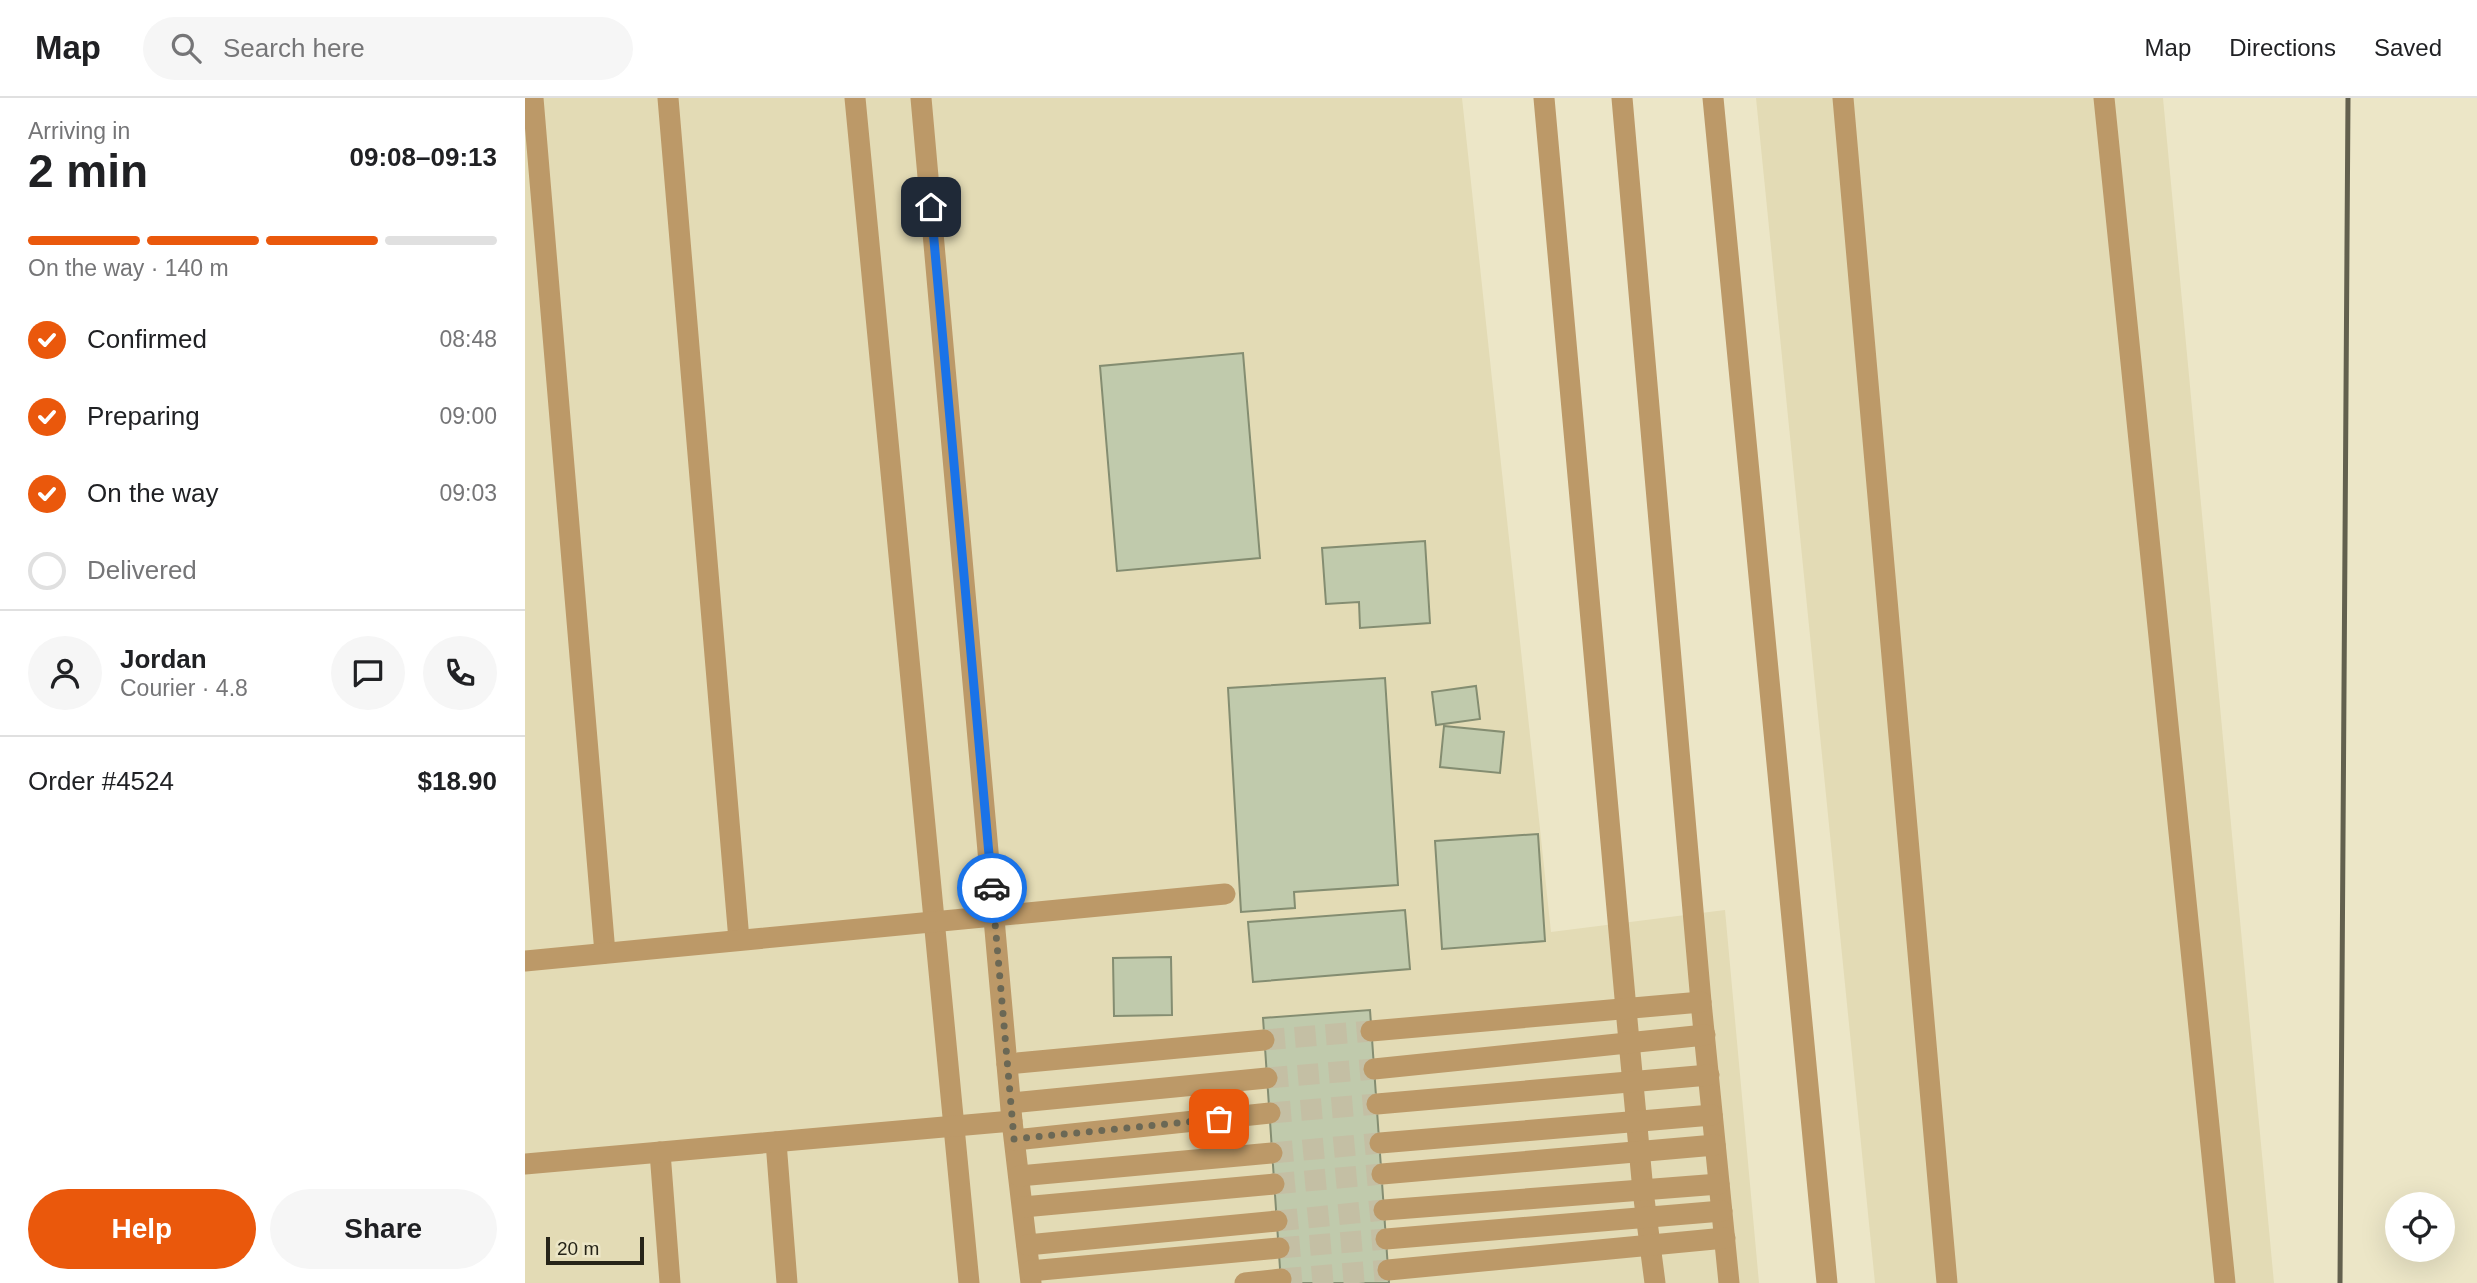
<!DOCTYPE html>
<meta charset="utf-8">
<style>
:root{--surface:#fff;--page:#f6f6f6;--text:#202124;--muted:#757577;--line:#e0e0e0;--accent:#ea580c}
body{margin:0;font-family:Helvetica,sans-serif;background:var(--page);color:var(--text);height:100vh;display:flex;flex-direction:column;font-size:26px;white-space:nowrap}
*{box-sizing:border-box;margin:0}
p{font-size:23px;color:var(--muted)}
.icon{flex:none;width:38px;height:38px;fill:none;stroke:currentColor;stroke-width:2;stroke-linecap:round;stroke-linejoin:round}
.map{position:relative;flex:1;overflow:hidden}
.panel{display:flex;flex-direction:column;background:var(--surface);width:525px}
.panel>*{flex:none}
.buttons{position:absolute;left:1860px;top:1094px;display:grid;gap:14px}
.buttons a{display:grid;place-items:center;width:70px;height:70px;border-radius:50%;background:var(--surface);box-shadow:0 7px 28px #0002;font-size:35px}
.scale{position:absolute;left:21px;bottom:18px;width:98px;box-sizing:border-box;padding-left:7px;border:4px solid #262418;border-top:0;font-size:19px;line-height:24px;white-space:nowrap;color:#262418;-webkit-text-stroke:5px #ece6c7;paint-order:stroke}
.pin{position:absolute;display:grid;place-items:center;width:60px;height:60px;color:#fff;margin:-30px;border-radius:14px;box-shadow:0 4px 10px #0006}
.courier{position:absolute;display:grid;place-items:center;width:70px;height:70px;margin:-35px;border:5px solid #1a73e8;border-radius:50%;background:#fff;color:#222;box-shadow:0 2px 9px #0007}
.overview em{font-style:normal;font-weight:600}
.overview div{display:flex;flex-direction:column-reverse}
.overview{display:flex;align-items:center;justify-content:space-between;height:119px;padding:0 28px}
h1{font-size:46px;font-weight:600;line-height:52px}
.bar{display:grid;grid-template-columns:repeat(4,1fr);gap:10px 7px;align-content:center;height:84px;padding:0 28px}
.bar i{height:9px;border-radius:5px;background:var(--line)}
.bar .current{background:var(--accent)}
.bar p{grid-column:span 4}
.line{display:flex;align-items:center;gap:18px;padding:0 28px;border-top:2px solid var(--line)}
.line div{flex:1}
.round{display:grid;place-items:center;flex:none;width:74px;height:74px;border-radius:37px;background:var(--page)}
ol{padding:0 28px;list-style:none}
li{display:flex;align-items:center;gap:21px;height:77px}
li p{margin-inline-start:auto}
li .icon{padding:7px;border-radius:50%;background:var(--accent);color:#fff;stroke-width:4}
li:last-child{color:var(--muted)}
li i{width:38px;height:38px;border:4px solid var(--line);border-radius:50%}
.primary-button{display:flex;gap:14px;margin-top:auto;padding:14px 28px}
.primary-button a{flex:1;height:80px;border-radius:42px;background:var(--accent);color:#fff;font-size:28px;font-weight:600;line-height:80px;text-align:center}
.primary-button a+a{background:var(--page);color:var(--text)}
header{display:flex;align-items:center;gap:42px;box-sizing:border-box;height:98px;padding:0 35px;background:var(--surface);border-bottom:2px solid var(--line)}
header strong{font-size:33px}
nav{display:flex;gap:38px;margin-inline-start:auto;font-size:24px}
.search{width:490px;height:63px;background:var(--page);display:flex;align-items:center;gap:18px;box-sizing:border-box;padding:0 24px;border-radius:38px;color:var(--muted);font-size:26px}
main{display:flex;flex:1;min-height:0}
.map>svg:first-child{display:block}
.built{fill:#e3dbb5}
.building{fill:#c0caac;stroke:#848d71;stroke-width:2}
.lines{fill:none;stroke-linecap:round;stroke-linejoin:round}
.minor-tunnel{stroke:#c4bfa4;stroke-width:21;stroke-dasharray:21 10;stroke-linecap:butt}
.minor{stroke:#bc9968;stroke-width:21}
.rail{stroke:#63604e;stroke-width:5}
.done{stroke:#6b6855;stroke-width:7;stroke-dasharray:0 12.6}
.route{stroke:#1a73e8;stroke-width:9}
</style>
<header>
<strong>Map</strong>
<div class="search"><svg class="icon" aria-label="search" viewBox="0 0 24 24"><circle cx="10" cy="10" r="6"/><path d="M15 15l6 6"/></svg>Search here</div>
<nav><a>Map</a><a>Directions</a><a>Saved</a></nav>
</header>
<main>
<section class="panel">
<div class="overview"><div><h1>2 min</h1><p>Arriving in</p></div><em>09:08–09:13</em></div>
<div class="bar"><i class="current"></i><i class="current"></i><i class="current"></i><i></i><p>On the way · 140 m</p></div>
<ol>
<li><svg class="icon" aria-label="check" viewBox="0 0 24 24"><path d="M5 12l5 5 9-10"/></svg>Confirmed<p>08:48</p></li>
<li><svg class="icon" aria-label="check" viewBox="0 0 24 24"><path d="M5 12l5 5 9-10"/></svg>Preparing<p>09:00</p></li>
<li><svg class="icon" aria-label="check" viewBox="0 0 24 24"><path d="M5 12l5 5 9-10"/></svg>On the way<p>09:03</p></li>
<li><i></i>Delivered</li>
</ol>
<div class="line" style="height:126px"><a class="round"><svg class="icon" aria-label="person" viewBox="0 0 24 24"><circle cx="12" cy="8" r="4"/><path d="M4 21q1-7 8-7t8 7"/></svg></a><div><b>Jordan</b><p>Courier · 4.8</p></div><a class="round"><svg class="icon" aria-label="chat" viewBox="0 0 24 24"><path d="M4 5h16v11H9l-5 4z"/></svg></a><a class="round"><svg class="icon" aria-label="phone" viewBox="0 0 24 24"><path d="M5 4h4l2 5-3 2q2 4 5 5l2-3 5 2v4C11 20 4 13 5 4z"/></svg></a></div>
<div class="line" style="height:91px"><div>Order #4524</div><b>$18.90</b></div>
<div class="primary-button"><a>Help</a><a>Share</a></div>
</section>
<div class="map">
<svg width="1952" height="1185" viewBox="0 0 1952 1185">
<rect width="100%" height="100%" fill="#ece6c7"/>
<g class="built">
<polygon points="0,0 937,0 1026,834 1200,812 1234,1185 0,1185"/>
<polygon points="1231,0 1638,0 1749,1185 1350,1185"/>
</g>
<g class="building">
<polygon points="718,255 735,460 592,473 575,268"/>
<polygon points="900,443 905,525 835,530 834,504 801,506 797,450"/>
<polygon points="860,580 873,787 769,794 770,810 716,814 703,590"/>
<polygon points="951,588 955,621 911,627 907,594"/>
<polygon points="919,628 979,634 975,675 915,669"/>
<polygon points="1013,736 1020,843 917,851 910,743"/>
<polygon points="880,812 885,871 728,884 723,824"/>
<polygon points="646,859 647,917 589,918 588,860"/>
<polygon points="845,912 864,1185 756,1185 738,920"/>
</g>
<g class="lines">
<g class="minor-tunnel">
<polyline points="739,942 846,933"/>
<polyline points="742,980 849,971"/>
<polyline points="745,1015 852,1006"/>
<polyline points="747,1055 855,1045"/>
<polyline points="749,1086 857,1076"/>
<polyline points="752,1123 859,1112"/>
<polyline points="754,1150 861,1141"/>
<polyline points="756,1181 863,1172"/>
</g>
<g class="minor">
<polyline points="8,0 80,855"/>
<polyline points="143,0 214,842"/>
<polyline points="330,0 444,1185"/>
<polyline points="396,0 487,1023 506,1185"/>
<polyline points="1019,0 1101,911 1118,1093 1130,1185"/>
<polyline points="1097,0 1176,904 1204,1185"/>
<polyline points="1188,0 1302,1185"/>
<polyline points="1318,0 1422,1185"/>
<polyline points="1579,0 1700,1185"/>
<polyline points="0,863 700,796"/>
<polyline points="846,933 1176,904"/>
<polyline points="482,966 739,942"/>
<polyline points="849,971 1180,937"/>
<polyline points="486,1005 742,980"/>
<polyline points="852,1006 1184,977"/>
<polyline points="490,1042 745,1015"/>
<polyline points="251,1044 262,1185"/>
<polyline points="855,1045 1187,1017"/>
<polyline points="135,1054 145,1185"/>
<polyline points="0,1066 487,1023"/>
<polyline points="857,1076 1190,1047"/>
<polyline points="494,1078 747,1055"/>
<polyline points="498,1109 749,1086"/>
<polyline points="859,1112 1194,1086"/>
<polyline points="861,1141 1197,1113"/>
<polyline points="502,1147 752,1123"/>
<polyline points="863,1172 1200,1140"/>
<polyline points="505,1173 754,1150"/>
<polyline points="720,1185 756,1181"/>
</g>
<polyline class="rail" points="1815,1185 1823,0"/>
</g>
<g class="lines">
<polyline class="done" points="467,790 489,1041 694,1021"/>
<polyline class="route" points="406,109 467,790"/>
</g>
</svg>
<div class="buttons">
<a><svg class="icon" aria-label="locate" viewBox="0 0 24 24"><circle cx="12" cy="12" r="6"/><path d="M12 2v4M12 18v4M2 12h4M18 12h4"/></svg></a>
</div>
<div class="scale">20 m</div>
<div class="pin" style="left:694px;top:1021px;background:#ea580c"><svg class="icon" aria-label="bag" viewBox="0 0 24 24"><path d="M5 8h14l-1 12H6zM9 8a3 3 0 0 1 6 0"/></svg></div>
<div class="pin" style="left:406px;top:109px;background:#1f2937"><svg class="icon" aria-label="home" viewBox="0 0 24 24"><path d="M3 11l9-7 9 7M6 9v11h12V9"/></svg></div>
<div class="courier" style="left:467px;top:790px"><svg class="icon" aria-label="car" viewBox="0 0 24 24"><path d="M5 17H2v-5l4-1 3-4h7l3 4 3 1v5h-3M9 17h6M6 11h13"/><circle cx="7" cy="17" r="2"/><circle cx="17" cy="17" r="2"/></svg></div>
</div>
</main>
